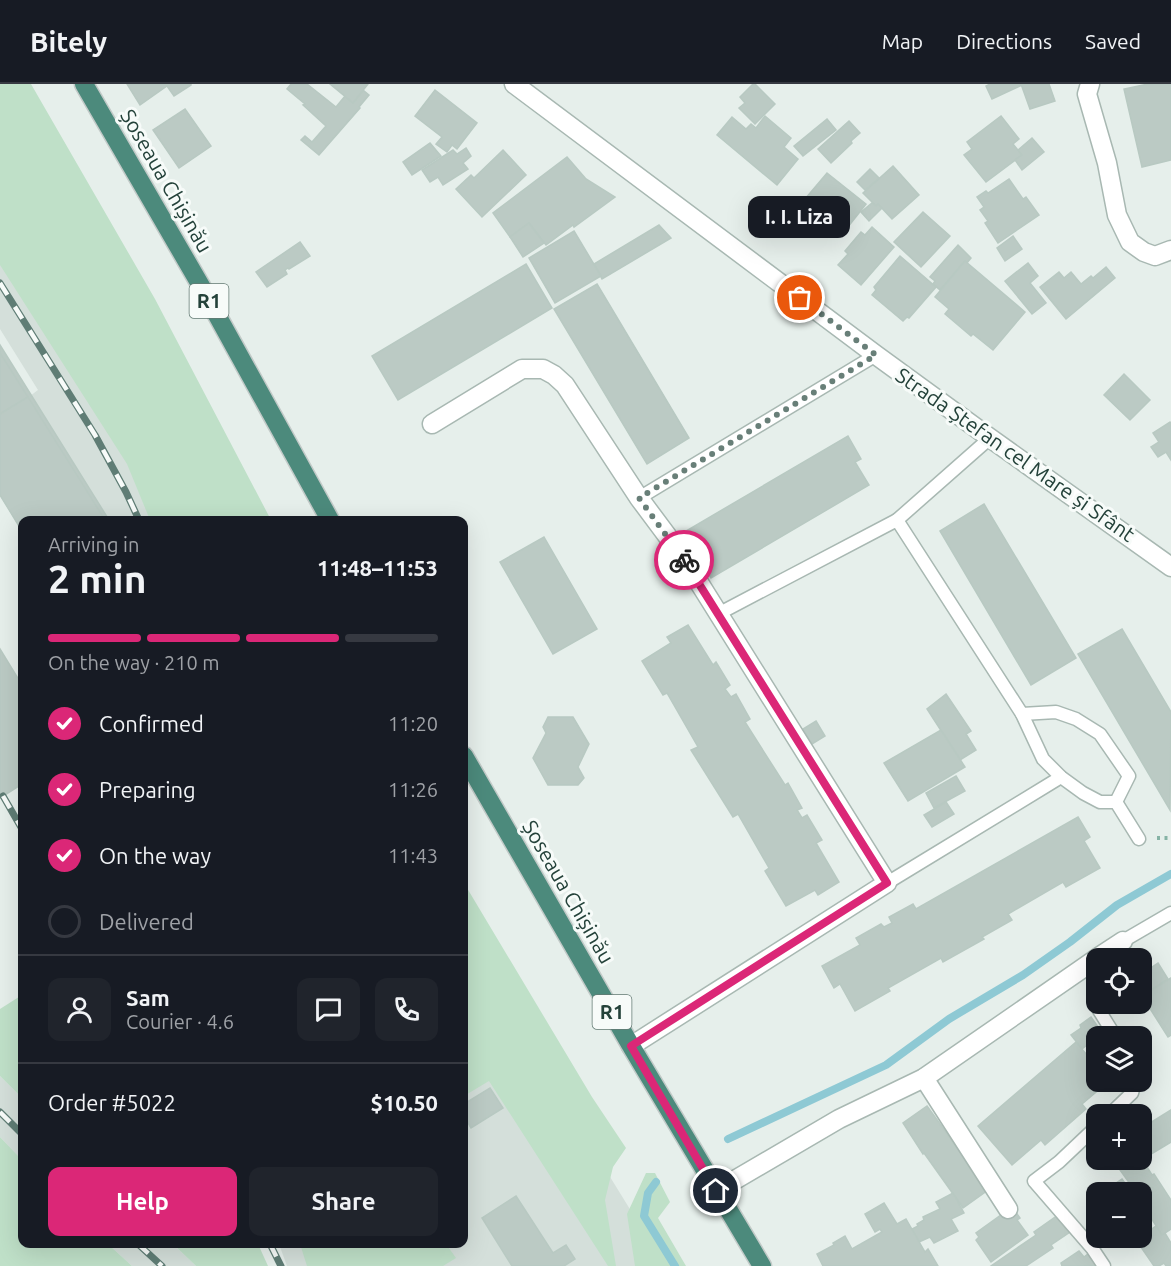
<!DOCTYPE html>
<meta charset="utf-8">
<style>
:root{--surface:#171b24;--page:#20242c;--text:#f1f3f6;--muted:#9ea1a6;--line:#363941;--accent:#db2777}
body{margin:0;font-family:Ubuntu,sans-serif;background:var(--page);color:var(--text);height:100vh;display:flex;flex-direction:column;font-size:22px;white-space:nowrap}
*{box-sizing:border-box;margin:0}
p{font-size:20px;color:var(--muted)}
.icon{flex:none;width:33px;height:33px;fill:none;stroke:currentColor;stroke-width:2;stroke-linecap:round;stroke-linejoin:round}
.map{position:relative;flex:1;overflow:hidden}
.side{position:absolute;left:18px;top:432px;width:450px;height:732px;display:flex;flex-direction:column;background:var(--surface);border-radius:12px;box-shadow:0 6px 24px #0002}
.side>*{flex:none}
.fabs{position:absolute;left:1086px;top:864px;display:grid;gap:12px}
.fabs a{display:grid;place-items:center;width:66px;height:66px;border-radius:12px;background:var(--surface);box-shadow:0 6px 24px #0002;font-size:30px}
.pin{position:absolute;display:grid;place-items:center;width:51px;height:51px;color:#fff;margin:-26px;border:3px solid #fff;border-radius:50%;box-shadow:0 2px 6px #0007}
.courier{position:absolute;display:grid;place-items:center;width:60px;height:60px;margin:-30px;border:4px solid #db2777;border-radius:50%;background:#fff;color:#222;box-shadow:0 2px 8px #0007}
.bubble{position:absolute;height:42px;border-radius:12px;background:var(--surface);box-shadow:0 6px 24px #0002;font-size:20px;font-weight:600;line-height:42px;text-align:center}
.overview em{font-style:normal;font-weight:600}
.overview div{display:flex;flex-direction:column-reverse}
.overview{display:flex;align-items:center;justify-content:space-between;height:102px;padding:0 30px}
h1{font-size:39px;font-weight:600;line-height:45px}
.bar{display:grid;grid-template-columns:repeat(4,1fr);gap:9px 6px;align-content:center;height:72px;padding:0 30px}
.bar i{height:8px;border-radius:4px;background:var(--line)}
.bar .on{background:var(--accent)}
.bar p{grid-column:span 4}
.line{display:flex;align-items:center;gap:15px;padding:0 30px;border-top:2px solid var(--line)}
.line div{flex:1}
.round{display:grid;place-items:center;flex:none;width:63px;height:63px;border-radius:12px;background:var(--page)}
ol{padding:0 30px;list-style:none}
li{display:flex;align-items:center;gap:18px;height:66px}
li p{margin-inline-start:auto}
li .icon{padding:6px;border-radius:50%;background:var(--accent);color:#fff;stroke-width:4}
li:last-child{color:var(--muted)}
li i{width:33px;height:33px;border:3px solid var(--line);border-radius:50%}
.button{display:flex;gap:12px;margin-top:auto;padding:12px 30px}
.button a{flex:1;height:69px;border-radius:12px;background:var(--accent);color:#fff;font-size:24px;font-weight:600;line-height:69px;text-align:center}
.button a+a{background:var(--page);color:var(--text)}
header{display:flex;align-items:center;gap:36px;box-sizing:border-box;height:84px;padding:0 30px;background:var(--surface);border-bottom:2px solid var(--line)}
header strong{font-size:28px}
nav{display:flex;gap:33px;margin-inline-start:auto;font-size:21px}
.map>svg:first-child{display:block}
.built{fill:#d4dfda}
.green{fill:#bfe0c8}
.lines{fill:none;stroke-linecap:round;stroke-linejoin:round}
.stream{stroke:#8ec9d4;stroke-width:8}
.building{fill:#bbcac4;stroke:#b8c9c2;stroke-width:1.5}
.service-casing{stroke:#a8b8b2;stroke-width:15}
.minor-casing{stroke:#a8b8b2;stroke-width:21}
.tertiary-casing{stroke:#a8b8b2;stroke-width:21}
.trunk-casing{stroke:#c2cac8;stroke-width:21}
.path{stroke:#86b3a5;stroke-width:4;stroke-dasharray:3 4.5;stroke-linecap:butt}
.service{stroke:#fff;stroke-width:12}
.minor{stroke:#fff;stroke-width:18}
.tertiary{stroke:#fff;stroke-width:18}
.trunk{stroke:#4c8a7c;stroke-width:18}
.rail-casing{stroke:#5f7d75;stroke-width:7}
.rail{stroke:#f7fbf9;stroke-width:4.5;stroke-dasharray:14;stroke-linecap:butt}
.done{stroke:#687f78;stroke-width:6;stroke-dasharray:0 10.8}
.route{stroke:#db2777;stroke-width:8}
.labels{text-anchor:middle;stroke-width:6;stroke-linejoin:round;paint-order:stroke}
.shield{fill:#f7fbf9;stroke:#637a73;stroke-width:1.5}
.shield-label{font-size:20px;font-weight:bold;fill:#24423a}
.street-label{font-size:21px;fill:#24423a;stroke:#f7fbf9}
</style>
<header>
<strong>Bitely</strong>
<nav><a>Map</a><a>Directions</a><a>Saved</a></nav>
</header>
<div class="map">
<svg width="1171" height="1182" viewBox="0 0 1171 1182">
<rect width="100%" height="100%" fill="#e6efeb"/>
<g class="built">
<polygon points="0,156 165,436 107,436 30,312 38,306 0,245"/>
<polygon points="533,968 665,1182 287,1182 279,1160 464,1160 464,975"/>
<polygon points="0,992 22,1014 22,1076 0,1053"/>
<polygon points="108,1160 173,1160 196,1182 132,1182"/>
</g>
<g class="green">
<polygon points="0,0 31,0 155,215 271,436 150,436 127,380 0,181"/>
<polygon points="464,799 592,1013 626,1064 613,1083 605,1116 616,1182 608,1182 489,997 464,1012"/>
<polygon points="22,911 22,1014 0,992 0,925"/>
<polygon points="0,1053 22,1076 22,1160 108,1160 132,1182 0,1182"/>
<polygon points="646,1089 655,1089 670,1118 658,1134 686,1182 635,1182 627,1130"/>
<polygon points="173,1160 258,1160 268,1182 196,1182"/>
<polygon points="300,1160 446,1160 456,1174 443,1182 307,1182"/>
</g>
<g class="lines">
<g class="stream">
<polyline points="728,1055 886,981 949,935 1023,891 1070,858 1117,821 1171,790"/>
<polyline points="656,1098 648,1109 644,1132 675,1182"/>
</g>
</g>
<g class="building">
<polygon points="127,0 191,0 191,1 174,12 167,2 140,21"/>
<polygon points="291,0 307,0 336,23 345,12 353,19 363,6 369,11 359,23 360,24 319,71 301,56 305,52 312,58 326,42 303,21 305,20 287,5"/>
<polygon points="330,0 368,0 353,19"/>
<polygon points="753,0 755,0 775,20 755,40 739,24 745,19 740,13"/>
<polygon points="990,0 1021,0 1022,1 992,15 986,2"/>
<polygon points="1021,0 1049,0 1055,17 1030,25"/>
<polygon points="1148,0 1171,0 1171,76 1142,83 1124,5"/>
<polygon points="435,6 477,39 457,65 452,61 447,68 436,60 442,53 415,32"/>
<polygon points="185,25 211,62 179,84 153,46"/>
<polygon points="765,32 791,54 784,63 798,75 777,101 717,51 732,33 746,45 751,40 756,44"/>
<polygon points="1001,32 1019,55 1013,60 1022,71 986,98 964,71 972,65 967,58"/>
<polygon points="827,35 836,46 803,72 794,62"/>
<polygon points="849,37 860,49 851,57 852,59 831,79 818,65"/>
<polygon points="1032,54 1044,68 1022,86 1015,76 1022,71 1018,66"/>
<polygon points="430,59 441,72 412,91 403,78"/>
<polygon points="466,64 471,72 463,79 468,85 443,101 438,93 430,98 422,86 453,66 457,70"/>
<polygon points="503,66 526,91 482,133 456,105 471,91 474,94"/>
<polygon points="567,73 586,95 615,113 574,143 573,141 546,161 529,139 510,153 493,129"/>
<polygon points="893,82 919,111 892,135 878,120 876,122 863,109"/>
<polygon points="870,85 879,94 865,106 857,98"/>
<polygon points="827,89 866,120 840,153 800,121"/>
<polygon points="1009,95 1023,115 1026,113 1039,131 998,159 985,139 988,137 980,126 984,123 977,113 986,107 988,109"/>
<polygon points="872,119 876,122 878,120 882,124 869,137 861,128"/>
<polygon points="923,128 950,152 921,183 894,158"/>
<polygon points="529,139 544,159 523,173 510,153"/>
<polygon points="659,141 671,154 602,195 594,180"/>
<polygon points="872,143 894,163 861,201 838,181 848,170 845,167 861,148 865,151"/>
<polygon points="574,147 601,192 555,219 529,174"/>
<polygon points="1013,152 1022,165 1005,177 997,164"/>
<polygon points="300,158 310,172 289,185 288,184 285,186 287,190 267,203 256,188"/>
<polygon points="958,161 971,174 967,179 965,177 940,206 933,200 935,197 930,193"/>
<polygon points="900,172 936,203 909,234 907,233 903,237 872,211 876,206 874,203"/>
<polygon points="965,177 1025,228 993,266 973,250 971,252 945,230 949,225 935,213"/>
<polygon points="1028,179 1038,192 1030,199 1046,219 1032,230 1005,197"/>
<polygon points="526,180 552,224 398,316 372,272"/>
<polygon points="1106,183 1115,194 1066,235 1040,203 1059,188 1064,194 1071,188 1081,200 1091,192 1093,194"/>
<polygon points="597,200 689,354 647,380 554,225"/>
<polygon points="0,261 109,436 22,436 22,446 0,410"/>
<polygon points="0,269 28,313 0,330"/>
<polygon points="1124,290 1150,316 1130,336 1104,311"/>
<polygon points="28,313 105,436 22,436 22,447 0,411 0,330"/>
<polygon points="1170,338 1171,340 1171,376 1166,368 1158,373 1151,363 1159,358 1153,349"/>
<polygon points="848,352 861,375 855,378 869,401 711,494 703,481 700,483 681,450"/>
<polygon points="984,420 1076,574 1031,601 940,447"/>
<polygon points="544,453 597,545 553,570 500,478"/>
<polygon points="688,541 713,581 716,578 730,601 725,605 731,613 736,610 750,635 745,638 785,701 788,699 802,724 797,726 802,734 807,731 822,756 816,759 839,798 818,811 815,806 786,822 765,787 769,784 738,730 733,733 691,666 698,663 667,609 663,611 642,577 671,559 667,553"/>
<polygon points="1122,545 1171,628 1170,726 1078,570"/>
<polygon points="0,565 22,601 22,700 0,714"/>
<polygon points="946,610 971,647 966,650 976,666 960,676 927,625"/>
<polygon points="548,633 573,633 589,660 578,683 584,694 578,701 548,701 533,674 546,649 543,643"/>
<polygon points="816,637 825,652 812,660 803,645"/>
<polygon points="941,646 965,683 908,717 884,679"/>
<polygon points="956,692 965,707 934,724 926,709"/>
<polygon points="946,718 954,730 932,743 924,731"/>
<polygon points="1078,733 1090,753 1084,757 1100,784 1066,803 1063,798 1008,830 1012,836 982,853 984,855 943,878 941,874 888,904 890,907 855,927 840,900 834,904 822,882 860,861 856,854 881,840 884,843 892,839 889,833 913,820 916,825"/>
<polygon points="1158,879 1168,895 1142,912 1143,915 1142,916 1142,890"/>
<polygon points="1171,894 1171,951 1168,953 1142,912"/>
<polygon points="1091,933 1103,950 1096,952 1096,954 1082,965 1071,951 1081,944 1080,941"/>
<polygon points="1076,958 1092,977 1096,973 1096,998 1108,998 1082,1020 1086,1025 1045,1061 1041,1056 1012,1081 978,1042"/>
<polygon points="490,1004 503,1024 471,1044 464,1032 464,1020"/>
<polygon points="927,1022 988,1106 963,1124 924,1069 923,1070 903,1039"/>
<polygon points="1171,1026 1171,1058 1148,1072 1142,1062 1142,1044"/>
<polygon points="1142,1075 1152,1091 1154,1090 1171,1116 1171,1145 1162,1151 1142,1120 1142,1108 1134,1108 1131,1105 1133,1104 1120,1086 1136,1076"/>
<polygon points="1122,1095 1131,1108 1103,1108"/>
<polygon points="953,1109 964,1129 951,1135 958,1147 934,1159 930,1153 919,1158 912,1145 918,1142 917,1140 924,1136 923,1133 940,1125 936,1118"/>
<polygon points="516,1112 553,1169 566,1161 575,1175 564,1182 512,1182 482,1134"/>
<polygon points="884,1119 897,1140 906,1135 925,1168 928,1165 938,1182 823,1182 817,1170 834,1161 833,1159 845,1152 852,1165 882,1148 880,1145 875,1148 865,1130"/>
<polygon points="1012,1123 1020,1134 1017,1136 1028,1151 991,1178 976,1156 979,1153 976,1149"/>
<polygon points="1058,1131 1070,1148 1051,1161 1053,1164 1026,1182 991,1182 1036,1151 1034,1148"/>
<polygon points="1156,1142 1162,1151 1165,1149 1171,1159 1171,1182 1166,1182 1164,1179 1159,1182 1154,1182 1136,1156 1142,1154 1142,1152"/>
<polygon points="1079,1167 1084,1173 1089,1169 1098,1182 1062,1182 1061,1179"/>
</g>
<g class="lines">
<defs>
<g id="service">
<polyline points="639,414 876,271"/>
<polyline points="897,436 990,354"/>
<polyline points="718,530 897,436 1022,630 1043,675 1061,693 1083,709 1100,718 1116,718 1139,755"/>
<polyline points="1022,630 1056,628 1076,635 1100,650 1129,692 1116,718"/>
<polyline points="887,799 1061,693"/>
<polyline points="1118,861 1123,857 1171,829"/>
<polyline points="1097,920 1097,923 1115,952"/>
<polyline points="1110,1030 1132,1009 1135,998"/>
<polyline points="1096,1043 1059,1078 1034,1097 1092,1164 1104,1182"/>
</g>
<g id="minor">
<polyline points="1090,0 1087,10 1107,79 1117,131 1130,158 1144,168 1155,172 1171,166"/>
<polyline points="432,340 522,285 543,285 554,291 565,301 639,414 683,473 887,799 631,962"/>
<polyline points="1097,874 1123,857"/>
<polyline points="924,994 1008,1125"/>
<polyline points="716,1107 839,1035 924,994 1096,875"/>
</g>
<polyline id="tertiary" points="514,0 876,271 990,354 1171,483"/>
<g id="trunk">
<polyline points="84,0 201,202 330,436"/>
<polyline points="464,672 631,962 762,1182"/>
</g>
</defs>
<use href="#service" class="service-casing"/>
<use href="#minor" class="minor-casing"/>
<use href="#tertiary" class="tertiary-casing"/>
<use href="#trunk" class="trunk-casing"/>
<polyline class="path" points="1157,754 1171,754"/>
<use href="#service" class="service"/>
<use href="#minor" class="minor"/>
<use href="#tertiary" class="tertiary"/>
<use href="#trunk" class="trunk"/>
<defs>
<g id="rail">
<polyline points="0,199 95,351 126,408 139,436"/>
<polyline points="3,712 22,745"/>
<polyline points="0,1028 22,1050"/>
<polyline points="138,1160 162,1182"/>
<polyline points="270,1160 281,1182"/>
</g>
</defs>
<use href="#rail" class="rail-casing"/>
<use href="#rail" class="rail"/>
</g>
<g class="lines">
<polyline class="done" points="684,476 639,414 876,271 800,214"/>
<polyline class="route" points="684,476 887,799 631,962 716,1107"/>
</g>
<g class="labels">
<g class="shield">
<rect x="189.5" y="200" width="39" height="34" rx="4.5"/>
<rect x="592.5" y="911" width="39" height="34" rx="4.5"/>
</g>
<g class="shield-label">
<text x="209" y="224">R1</text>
<text x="612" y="935">R1</text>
</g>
<g class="street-label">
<text transform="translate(166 97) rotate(60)" y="7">Șoseaua Chișinău</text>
<text transform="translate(1015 371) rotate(35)" y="7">Strada Ștefan cel Mare și Sfânt</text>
<text transform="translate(568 808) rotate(60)" y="7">Șoseaua Chișinău</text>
</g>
</g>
</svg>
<div class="fabs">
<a><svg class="icon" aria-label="locate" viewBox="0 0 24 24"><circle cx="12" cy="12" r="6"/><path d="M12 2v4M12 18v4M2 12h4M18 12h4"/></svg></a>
<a><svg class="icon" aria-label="layers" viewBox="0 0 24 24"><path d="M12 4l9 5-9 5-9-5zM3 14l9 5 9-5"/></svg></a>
<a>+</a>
<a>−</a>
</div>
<div class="pin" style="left:800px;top:214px;background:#ea580c"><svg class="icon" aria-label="bag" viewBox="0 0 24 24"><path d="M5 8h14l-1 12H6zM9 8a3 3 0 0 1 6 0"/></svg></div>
<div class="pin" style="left:716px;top:1107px;background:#1f2937"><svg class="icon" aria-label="home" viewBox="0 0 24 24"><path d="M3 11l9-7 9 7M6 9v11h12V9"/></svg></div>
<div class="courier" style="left:684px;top:476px"><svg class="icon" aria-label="bike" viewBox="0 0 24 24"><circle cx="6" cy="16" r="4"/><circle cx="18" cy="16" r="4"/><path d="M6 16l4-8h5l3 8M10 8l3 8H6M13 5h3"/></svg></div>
<div class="bubble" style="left:748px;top:112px;width:102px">I. I. Liza</div>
<section class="side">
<div class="overview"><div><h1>2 min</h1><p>Arriving in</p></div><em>11:48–11:53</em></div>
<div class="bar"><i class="on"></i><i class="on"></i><i class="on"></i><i></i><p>On the way · 210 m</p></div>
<ol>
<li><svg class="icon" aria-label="check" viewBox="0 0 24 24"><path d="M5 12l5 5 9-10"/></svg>Confirmed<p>11:20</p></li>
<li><svg class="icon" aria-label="check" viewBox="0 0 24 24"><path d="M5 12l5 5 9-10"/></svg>Preparing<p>11:26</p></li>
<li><svg class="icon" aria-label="check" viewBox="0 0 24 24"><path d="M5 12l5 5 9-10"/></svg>On the way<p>11:43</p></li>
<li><i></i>Delivered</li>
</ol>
<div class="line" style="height:108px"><a class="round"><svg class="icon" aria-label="person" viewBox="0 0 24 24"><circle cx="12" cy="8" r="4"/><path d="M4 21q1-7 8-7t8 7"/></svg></a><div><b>Sam</b><p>Courier · 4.6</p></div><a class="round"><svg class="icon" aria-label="chat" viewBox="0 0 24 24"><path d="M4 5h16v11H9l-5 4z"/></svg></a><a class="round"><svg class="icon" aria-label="phone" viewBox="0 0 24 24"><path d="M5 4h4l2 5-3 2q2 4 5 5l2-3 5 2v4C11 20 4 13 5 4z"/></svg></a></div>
<div class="line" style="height:78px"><div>Order #5022</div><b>$10.50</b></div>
<div class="button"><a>Help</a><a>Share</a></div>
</section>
</div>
